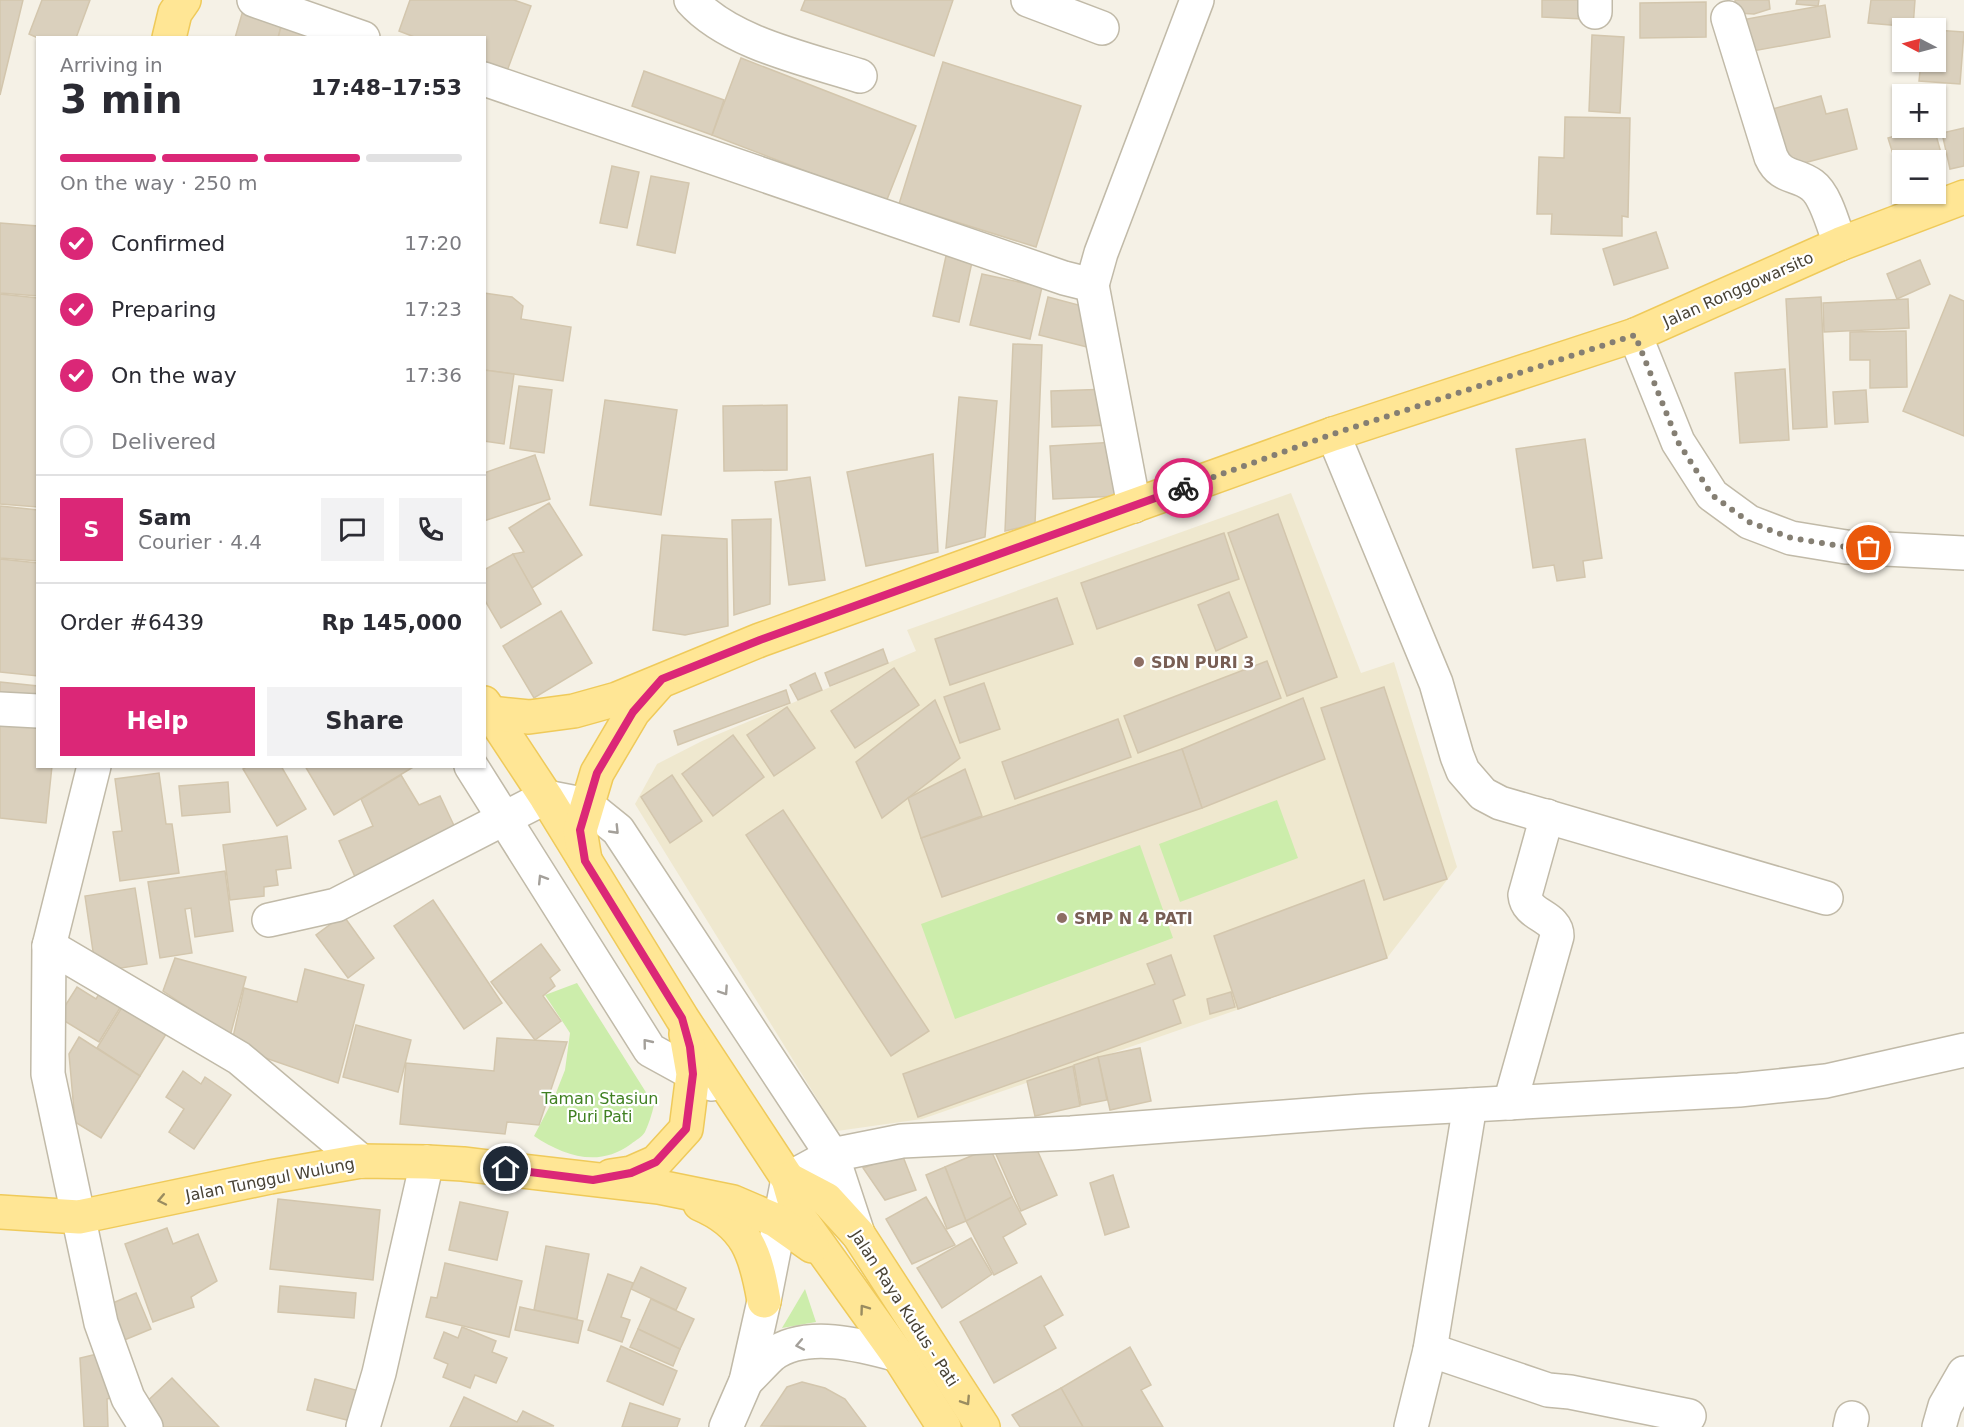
<!DOCTYPE html>
<meta charset="utf-8">
<style>
:root{--surface:#fff;--page:#f2f2f3;--text:#2b2b33;--muted:#7c7c81;--line:#e1e1e2;--accent:#db2777}
body{margin:0;font-family:"DejaVu Sans",sans-serif;background:var(--page);color:var(--text);height:100vh;display:flex;flex-direction:column;font-size:22px;white-space:nowrap}
*{box-sizing:border-box;margin:0}
p{font-size:20px;color:var(--muted)}
.icon{flex:none;width:33px;height:33px;fill:none;stroke:currentColor;stroke-width:2;stroke-linecap:round;stroke-linejoin:round}
.map{position:relative;flex:1;overflow:hidden}
.panel{position:absolute;left:36px;top:36px;width:450px;height:732px;display:flex;flex-direction:column;background:var(--surface);border-radius:0px;box-shadow:0 2px 4px #0004}
.panel>*{flex:none}
.needle{width:39px;rotate:276deg}
.tools{position:absolute;left:1892px;top:18px;display:grid;gap:12px}
.tools a{display:grid;place-items:center;width:54px;height:54px;border-radius:0px;background:var(--surface);box-shadow:0 2px 4px #0004;font-size:30px}
.pin{position:absolute;display:grid;place-items:center;width:51px;height:51px;color:#fff;margin:-26px;border:3px solid #fff;border-radius:50%;box-shadow:0 2px 6px #0007}
.courier{position:absolute;display:grid;place-items:center;width:60px;height:60px;margin:-30px;border:4px solid #db2777;border-radius:50%;background:#fff;color:#222;box-shadow:0 2px 8px #0007}
.summary em{font-style:normal;font-weight:800}
.summary div{display:flex;flex-direction:column-reverse}
.summary{display:flex;align-items:center;justify-content:space-between;height:102px;padding:0 24px}
h1{font-size:39px;font-weight:800;line-height:45px}
.bar{display:grid;grid-template-columns:repeat(4,1fr);gap:9px 6px;align-content:center;height:72px;padding:0 24px}
.bar i{height:8px;border-radius:4px;background:var(--line)}
.bar .active{background:var(--accent)}
.bar p{grid-column:span 4}
.line{display:flex;align-items:center;gap:15px;padding:0 24px;border-top:2px solid var(--line)}
.line div{flex:1}
.round{display:grid;place-items:center;flex:none;width:63px;height:63px;border-radius:0px;background:var(--page)}
ol{padding:0 24px;list-style:none}
li{display:flex;align-items:center;gap:18px;height:66px}
li p{margin-inline-start:auto}
li .icon{padding:6px;border-radius:50%;background:var(--accent);color:#fff;stroke-width:4}
li:last-child{color:var(--muted)}
li i{width:33px;height:33px;border:3px solid var(--line);border-radius:50%}
.action{display:flex;gap:12px;margin-top:auto;padding:12px 24px}
.action a{flex:1;height:69px;border-radius:0px;background:var(--accent);color:#fff;font-size:24px;font-weight:800;line-height:69px;text-align:center}
.action a+a{background:var(--page);color:var(--text)}
.map>svg:first-child{display:block}
.education{fill:#efe8cf}
.green{fill:#ccedab}
.building{fill:#dad0bd;stroke:#d3c6ad;stroke-width:1.5}
.lines{fill:none;stroke-linecap:round;stroke-linejoin:round}
.minor-casing{stroke:#c1baa8;stroke-width:36}
.major-casing{stroke:#efca5a;stroke-width:36}
.minor{stroke:#fff;stroke-width:33}
.major{stroke:#ffe695;stroke-width:33}
.oneway{stroke:#a4a09a}
.oneway2{stroke:#9a8c60}
.done{stroke:#857f73;stroke-width:6;stroke-dasharray:0 10.8}
.route{stroke:#db2777;stroke-width:8}
.education-dot{fill:#8d6e63;stroke:#fff;stroke-width:2}
.labels{text-anchor:middle;stroke-width:4.5;stroke-linejoin:round;paint-order:stroke}
.street-label{font-size:16px;fill:#484235;stroke:#fff}
.education-label{font-size:16px;font-weight:bold;fill:#785e54;stroke:#fff;text-anchor:start}
.park-label{font-size:16px;fill:#408022;stroke:#fff}
</style>
<div class="map">
<svg width="1964" height="1427" viewBox="0 0 1964 1427">
<rect width="100%" height="100%" fill="#f5f1e6"/>
<polygon class="education" points="1291,493 1361,673 1394,662 1457,867 1387,958 922,1119 837,1131 635,804 657,764 702,741 916,651 907,630"/>
<g class="green">
<polygon points="1277,800 1298,858 1180,902 1159,844"/>
<polygon points="1140,845 1173,938 955,1019 921,924"/>
<path d="M 577,983 L 654,1105 C 652,1114 649,1123 645,1132 C 642,1137 636,1140 631,1144 C 599,1168 564,1156 534,1136 L 554,1098 L 565,1070 L 570,1033 L 545,995 Z"/>
<polygon points="805,1289 816,1322 782,1328"/>
</g>
<g class="building">
<polygon points="0,0 23,0 0,95"/>
<polygon points="42,0 90,0 76,38 38,38 29,34"/>
<polygon points="410,0 514,0 531,6 507,71 484,62 484,38 417,38 399,31"/>
<polygon points="805,0 953,0 934,56 801,10"/>
<polygon points="1542,0 1585,0 1583,19 1542,17"/>
<polygon points="1735,0 1769,0 1770,9 1754,14 1736,13"/>
<polygon points="1797,0 1819,0 1818,6 1796,4"/>
<polygon points="1871,0 1915,0 1913,27 1868,23"/>
<polygon points="1706,2 1706,37 1640,38 1640,3"/>
<polygon points="1825,5 1830,37 1742,53 1736,21"/>
<polygon points="244,7 283,19 278,38 235,38"/>
<polygon points="283,19 330,38 278,38"/>
<polygon points="1935,30 1964,32 1960,84 1919,81 1921,62 1935,62"/>
<polygon points="1592,35 1624,37 1620,113 1589,111"/>
<polygon points="741,58 916,126 886,202 712,135"/>
<polygon points="943,62 1081,106 1036,247 899,204"/>
<polygon points="644,71 724,100 712,135 632,106"/>
<polygon points="1821,96 1826,114 1847,109 1857,149 1781,169 1765,111"/>
<polygon points="1565,117 1630,118 1628,217 1622,216 1622,236 1551,234 1552,214 1537,214 1539,157 1564,158"/>
<polygon points="1922,128 1934,128 1945,167 1935,170 1935,160 1902,160 1901,180 1888,138"/>
<polygon points="1964,128 1964,166 1950,169 1942,133"/>
<polygon points="612,166 639,172 627,228 600,223"/>
<polygon points="651,176 689,183 675,253 637,245"/>
<polygon points="0,223 38,226 38,296 0,293"/>
<polygon points="1656,232 1668,268 1614,285 1603,249"/>
<polygon points="946,256 972,262 959,322 933,316"/>
<polygon points="1920,260 1930,284 1897,299 1887,274"/>
<polygon points="982,274 1042,287 1030,339 970,325"/>
<polygon points="484,293 512,297 523,306 521,319 571,327 563,381 484,370"/>
<polygon points="0,294 38,298 38,507 0,504"/>
<polygon points="1950,295 1964,301 1964,436 1903,411"/>
<polygon points="1048,297 1086,307 1091,348 1039,335"/>
<polygon points="1821,297 1827,427 1793,429 1786,299"/>
<polygon points="1908,299 1909,328 1824,332 1823,303"/>
<polygon points="1906,331 1907,387 1870,388 1870,360 1850,360 1850,332"/>
<polygon points="1013,344 1042,345 1035,524 1005,531"/>
<polygon points="1785,369 1789,440 1740,443 1735,373"/>
<polygon points="484,370 514,374 504,444 484,441"/>
<polygon points="519,386 552,390 544,453 510,448"/>
<polygon points="1111,389 1112,425 1052,427 1051,391"/>
<polygon points="1866,390 1868,422 1835,424 1833,392"/>
<polygon points="959,397 997,401 985,537 946,548"/>
<polygon points="605,400 677,410 661,515 590,505"/>
<polygon points="787,405 787,470 724,471 723,406"/>
<polygon points="1585,439 1602,558 1583,561 1585,577 1557,581 1554,565 1533,568 1516,449"/>
<polygon points="1116,442 1119,496 1053,499 1050,446"/>
<polygon points="933,454 938,552 866,566 847,472"/>
<polygon points="535,455 550,499 484,521 484,473"/>
<polygon points="810,477 825,580 789,585 775,482"/>
<polygon points="549,503 582,555 532,588 513,554 524,552 509,528"/>
<polygon points="0,506 38,510 38,561 0,558"/>
<polygon points="1278,514 1337,677 1287,696 1228,533"/>
<polygon points="771,519 770,604 734,615 732,520"/>
<polygon points="1224,533 1239,579 1097,629 1081,583"/>
<polygon points="662,535 727,539 728,626 685,635 653,630"/>
<polygon points="513,554 541,604 501,628 484,599 484,570"/>
<polygon points="0,559 38,563 38,676 0,672"/>
<polygon points="1229,592 1247,637 1216,651 1198,605"/>
<polygon points="1057,598 1073,644 950,685 935,639"/>
<polygon points="561,611 592,663 534,698 503,646"/>
<polygon points="883,649 888,663 830,686 825,673"/>
<polygon points="1267,661 1281,698 1138,753 1124,716"/>
<polygon points="894,668 919,705 855,748 831,711"/>
<polygon points="815,673 822,690 798,700 790,685"/>
<polygon points="0,682 38,686 38,766 52,766 46,823 0,818"/>
<polygon points="984,683 1000,729 960,743 944,697"/>
<polygon points="1384,687 1447,879 1384,900 1321,708"/>
<polygon points="786,690 790,703 678,745 674,731"/>
<polygon points="1303,698 1325,759 1202,808 1182,749"/>
<polygon points="935,700 960,758 882,818 856,762"/>
<polygon points="787,707 815,748 774,776 747,735"/>
<polygon points="1118,719 1131,757 1015,799 1002,762"/>
<polygon points="733,735 764,777 713,816 682,774"/>
<polygon points="1182,749 1202,808 942,897 921,838"/>
<polygon points="248,766 281,766 306,809 277,826 243,769"/>
<polygon points="305,766 415,766 334,815"/>
<polygon points="965,769 982,816 921,838 908,798"/>
<polygon points="159,773 166,824 172,824 179,873 120,881 113,832 122,831 115,779"/>
<polygon points="401,775 419,805 440,796 458,834 356,879 339,841 373,826 361,799"/>
<polygon points="672,775 702,821 670,843 641,797"/>
<polygon points="228,782 230,812 182,816 179,786"/>
<polygon points="783,810 929,1031 891,1056 746,835"/>
<polygon points="287,836 291,868 276,870 278,885 264,887 264,896 230,900 223,845"/>
<polygon points="225,871 233,931 195,937 191,908 185,909 192,953 160,958 148,882"/>
<polygon points="1364,880 1387,958 1238,1009 1214,936"/>
<polygon points="135,888 147,964 96,972 85,896"/>
<polygon points="433,900 502,1003 464,1029 394,926"/>
<polygon points="343,915 374,958 348,978 316,935"/>
<polygon points="541,944 560,970 550,978 555,986 543,996 561,1021 535,1040 491,982"/>
<polygon points="1171,955 1185,995 1173,1000 1181,1023 918,1117 903,1074 1155,984 1147,964"/>
<polygon points="175,958 246,977 230,1036 163,991"/>
<polygon points="305,969 364,985 338,1083 231,1046 244,988 297,1002"/>
<polygon points="105,984 126,998 99,1042 58,1017 77,987 96,999"/>
<polygon points="1231,992 1235,1007 1210,1014 1207,999"/>
<polygon points="124,1004 168,1031 140,1076 97,1048"/>
<polygon points="356,1025 411,1040 398,1092 343,1077"/>
<polygon points="79,1037 140,1076 101,1138 75,1122 69,1054"/>
<polygon points="497,1038 567,1042 539,1125 507,1122 505,1134 400,1124 406,1063 494,1071"/>
<polygon points="1140,1048 1151,1101 1110,1110 1098,1057"/>
<polygon points="1098,1057 1107,1100 1081,1105 1074,1065"/>
<polygon points="1073,1066 1080,1106 1035,1116 1027,1081"/>
<polygon points="183,1071 201,1084 205,1077 231,1095 194,1149 169,1132 184,1109 166,1097"/>
<polygon points="1031,1136 1057,1195 1021,1211 995,1152"/>
<polygon points="990,1148 1012,1197 966,1221 945,1167"/>
<polygon points="902,1154 916,1190 885,1200 863,1168"/>
<polygon points="945,1167 966,1221 947,1229 926,1175"/>
<polygon points="1113,1175 1129,1227 1105,1235 1090,1183"/>
<polygon points="926,1197 955,1245 912,1264 886,1219"/>
<polygon points="1012,1197 1026,1224 1003,1237 1017,1263 994,1275 966,1221"/>
<polygon points="278,1199 380,1210 373,1280 270,1269"/>
<polygon points="460,1202 508,1212 497,1260 449,1250"/>
<polygon points="167,1228 173,1244 198,1234 217,1281 191,1297 194,1307 153,1322 125,1244"/>
<polygon points="971,1238 992,1274 942,1308 917,1268"/>
<polygon points="546,1246 589,1254 577,1319 534,1310"/>
<polygon points="445,1263 522,1281 509,1337 426,1317 431,1297 437,1298"/>
<polygon points="641,1267 686,1288 676,1310 631,1289"/>
<polygon points="608,1274 633,1283 621,1317 630,1320 622,1342 588,1330"/>
<polygon points="1041,1276 1063,1315 1044,1326 1056,1348 994,1383 960,1322"/>
<polygon points="280,1286 356,1293 354,1318 278,1312"/>
<polygon points="136,1293 151,1329 122,1341 106,1306"/>
<polygon points="651,1299 694,1319 680,1349 638,1329"/>
<polygon points="520,1307 583,1321 578,1343 515,1330"/>
<polygon points="462,1327 496,1341 492,1352 507,1358 496,1383 475,1375 470,1388 443,1377 448,1364 434,1358 444,1332 458,1338"/>
<polygon points="638,1329 680,1349 673,1366 630,1347"/>
<polygon points="621,1346 677,1371 663,1405 607,1381"/>
<polygon points="1130,1347 1151,1385 1141,1390 1163,1427 1083,1427 1061,1388"/>
<polygon points="110,1351 123,1394 107,1399 108,1427 84,1427 80,1358"/>
<polygon points="172,1378 219,1427 161,1427 142,1406"/>
<polygon points="315,1379 359,1391 351,1421 307,1410"/>
<polygon points="802,1382 825,1388 845,1399 866,1427 761,1426 787,1387"/>
<polygon points="1061,1388 1083,1427 1020,1427 1012,1415"/>
<polygon points="464,1397 517,1422 523,1411 554,1426 450,1427"/>
<polygon points="630,1403 680,1419 677,1427 622,1427"/>
</g>
<g class="lines">
<defs>
<g id="minor">
<polyline points="254,0 363,38"/>
<path d="M 691,0 C 729,43 807,59 860,76"/>
<polyline points="1028,0 1102,28"/>
<polyline points="1595,12 1595,0"/>
<path d="M 1728,18 L 1771,157 C 1781,179 1796,173 1812,185 C 1826,195 1834,228 1840,244"/>
<polyline points="484,79 1064,278 1092,285 1134,506"/>
<polyline points="1092,285 1101,253 1197,0"/>
<polyline points="1635,335 1678,442 1712,495 1749,522 1791,538 1846,547 1964,553"/>
<polyline points="1333,434 1436,683 1457,756 1463,771 1483,794 1500,803 1826,898"/>
<polyline points="0,709 38,711"/>
<polyline points="94,766 49,946 48,1074 101,1323 128,1398 146,1427"/>
<polyline points="471,766 650,1050 712,1084"/>
<polyline points="269,920 336,905 546,797 587,805 618,830 832,1155 858,1234"/>
<polyline points="49,946 239,1058 361,1161"/>
<path d="M 1510,1103 L 1557,936 C 1557,915 1527,917 1525,895 L 1547,816"/>
<polyline points="1430,1350 1548,1390 1570,1392 1689,1416"/>
<path d="M 746,1381 C 755,1373 763,1363 772,1355 C 805,1330 862,1345 898,1355"/>
<polyline points="363,1427 379,1373 427,1162"/>
<polyline points="726,1427 746,1381 764,1301 788,1179 832,1155 902,1141 1071,1133 1363,1111 1739,1090 1826,1081 1964,1050"/>
<polyline points="1411,1427 1430,1350 1470,1105"/>
<polyline points="1850,1427 1852,1418"/>
<polyline points="1939,1427 1945,1406 1964,1373"/>
</g>
<g id="major">
<polyline points="169,38 175,13 184,0"/>
<polyline points="484,703 546,797 682,1018 788,1179 799,1217 898,1355 944,1427"/>
<polyline points="490,713 529,717 574,711 617,699 760,640 1333,434 1635,335 1840,244 1964,197"/>
<polyline points="585,860 580,830 597,773 633,712 657,685"/>
<polyline points="611,1176 631,1173 656,1162 686,1129 693,1074 686,1034"/>
<polyline points="788,1179 826,1199 858,1234 983,1427"/>
<path d="M 700,1204 C 747,1224 756,1254 764,1301"/>
<polyline points="0,1212 79,1217 270,1177 361,1161 427,1162 463,1164 659,1187 733,1202 775,1220 812,1246"/>
</g>
</defs>
<use href="#minor" class="minor-casing"/>
<use href="#major" class="major-casing"/>
<use href="#minor" class="minor"/>
<use href="#major" class="major"/>
</g>
<defs><path id="oneway-chevron" d="M-2-3.5L2.5 0L-2 3.5" fill="none" stroke-width="1.6" stroke-linecap="round" stroke-linejoin="round" transform="scale(1.5)"/></defs>
<g class="oneway">
<use href="#oneway-chevron" transform="translate(615 830) rotate(46)"/>
<use href="#oneway-chevron" transform="translate(542 879) rotate(-122)"/>
<use href="#oneway-chevron" transform="translate(724 991) rotate(56)"/>
<use href="#oneway-chevron" transform="translate(647 1043) rotate(-129)"/>
<use href="#oneway-chevron" transform="translate(800 1345) rotate(169)"/>
</g>
<g class="oneway2">
<use href="#oneway-chevron" transform="translate(162 1200) rotate(168)"/>
<use href="#oneway-chevron" transform="translate(864 1309) rotate(-126)"/>
<use href="#oneway-chevron" transform="translate(966 1401) rotate(57)"/>
</g>
<g class="lines">
<polyline class="done" points="1183,488 1333,434 1635,335 1678,442 1712,495 1749,522 1791,538 1846,547 1869,548"/>
<polyline class="route" points="506,1169 593,1180 631,1173 656,1162 686,1129 693,1074 690,1047 682,1018 585,861 580,830 597,773 633,712 662,679 760,640 1183,488"/>
</g>
<g class="education-dot">
<circle cx="1139" cy="662" r="6"/>
<circle cx="1062" cy="918" r="6"/>
</g>
<g class="labels">
<g class="street-label">
<text transform="translate(1738 289) rotate(-24)" y="6">Jalan Ronggowarsito</text>
<text transform="translate(270 1179) rotate(-11)" y="6">Jalan Tunggul Wulung</text>
<text transform="translate(905 1308) rotate(57)" y="6">Jalan Raya Kudus - Pati</text>
</g>
<g class="education-label">
<text x="1151" y="668">SDN PURI 3</text>
<text x="1074" y="924">SMP N 4 PATI</text>
</g>
<g class="park-label">
<text x="600" y="1104">Taman Stasiun<tspan x="600" dy="18">Puri Pati</tspan></text>
</g>
</g>
</svg>
<div class="tools">
<a><svg class="needle" viewBox="-14 -14 28 28"><path d="M0-13l5 13h-10z" fill="#e53935"/><path d="M0 13l5-13h-10z" fill="#7c7c81"/></svg></a>
<a>+</a>
<a>−</a>
</div>
<div class="pin" style="left:1869px;top:548px;background:#ea580c"><svg class="icon" aria-label="bag" viewBox="0 0 24 24"><path d="M5 8h14l-1 12H6zM9 8a3 3 0 0 1 6 0"/></svg></div>
<div class="pin" style="left:506px;top:1169px;background:#1f2937"><svg class="icon" aria-label="home" viewBox="0 0 24 24"><path d="M3 11l9-7 9 7M6 9v11h12V9"/></svg></div>
<div class="courier" style="left:1183px;top:488px"><svg class="icon" aria-label="bike" viewBox="0 0 24 24"><circle cx="6" cy="16" r="4"/><circle cx="18" cy="16" r="4"/><path d="M6 16l4-8h5l3 8M10 8l3 8H6M13 5h3"/></svg></div>
<section class="panel">
<div class="summary"><div><h1>3 min</h1><p>Arriving in</p></div><em>17:48–17:53</em></div>
<div class="bar"><i class="active"></i><i class="active"></i><i class="active"></i><i></i><p>On the way · 250 m</p></div>
<ol>
<li><svg class="icon" aria-label="check" viewBox="0 0 24 24"><path d="M5 12l5 5 9-10"/></svg>Confirmed<p>17:20</p></li>
<li><svg class="icon" aria-label="check" viewBox="0 0 24 24"><path d="M5 12l5 5 9-10"/></svg>Preparing<p>17:23</p></li>
<li><svg class="icon" aria-label="check" viewBox="0 0 24 24"><path d="M5 12l5 5 9-10"/></svg>On the way<p>17:36</p></li>
<li><i></i>Delivered</li>
</ol>
<div class="line" style="height:108px"><b class="round" style="background:var(--accent);color:#fff">S</b><div><b>Sam</b><p>Courier · 4.4</p></div><a class="round"><svg class="icon" aria-label="chat" viewBox="0 0 24 24"><path d="M4 5h16v11H9l-5 4z"/></svg></a><a class="round"><svg class="icon" aria-label="phone" viewBox="0 0 24 24"><path d="M5 4h4l2 5-3 2q2 4 5 5l2-3 5 2v4C11 20 4 13 5 4z"/></svg></a></div>
<div class="line" style="height:78px"><div>Order #6439</div><b>Rp 145,000</b></div>
<div class="action"><a>Help</a><a>Share</a></div>
</section>
</div>
